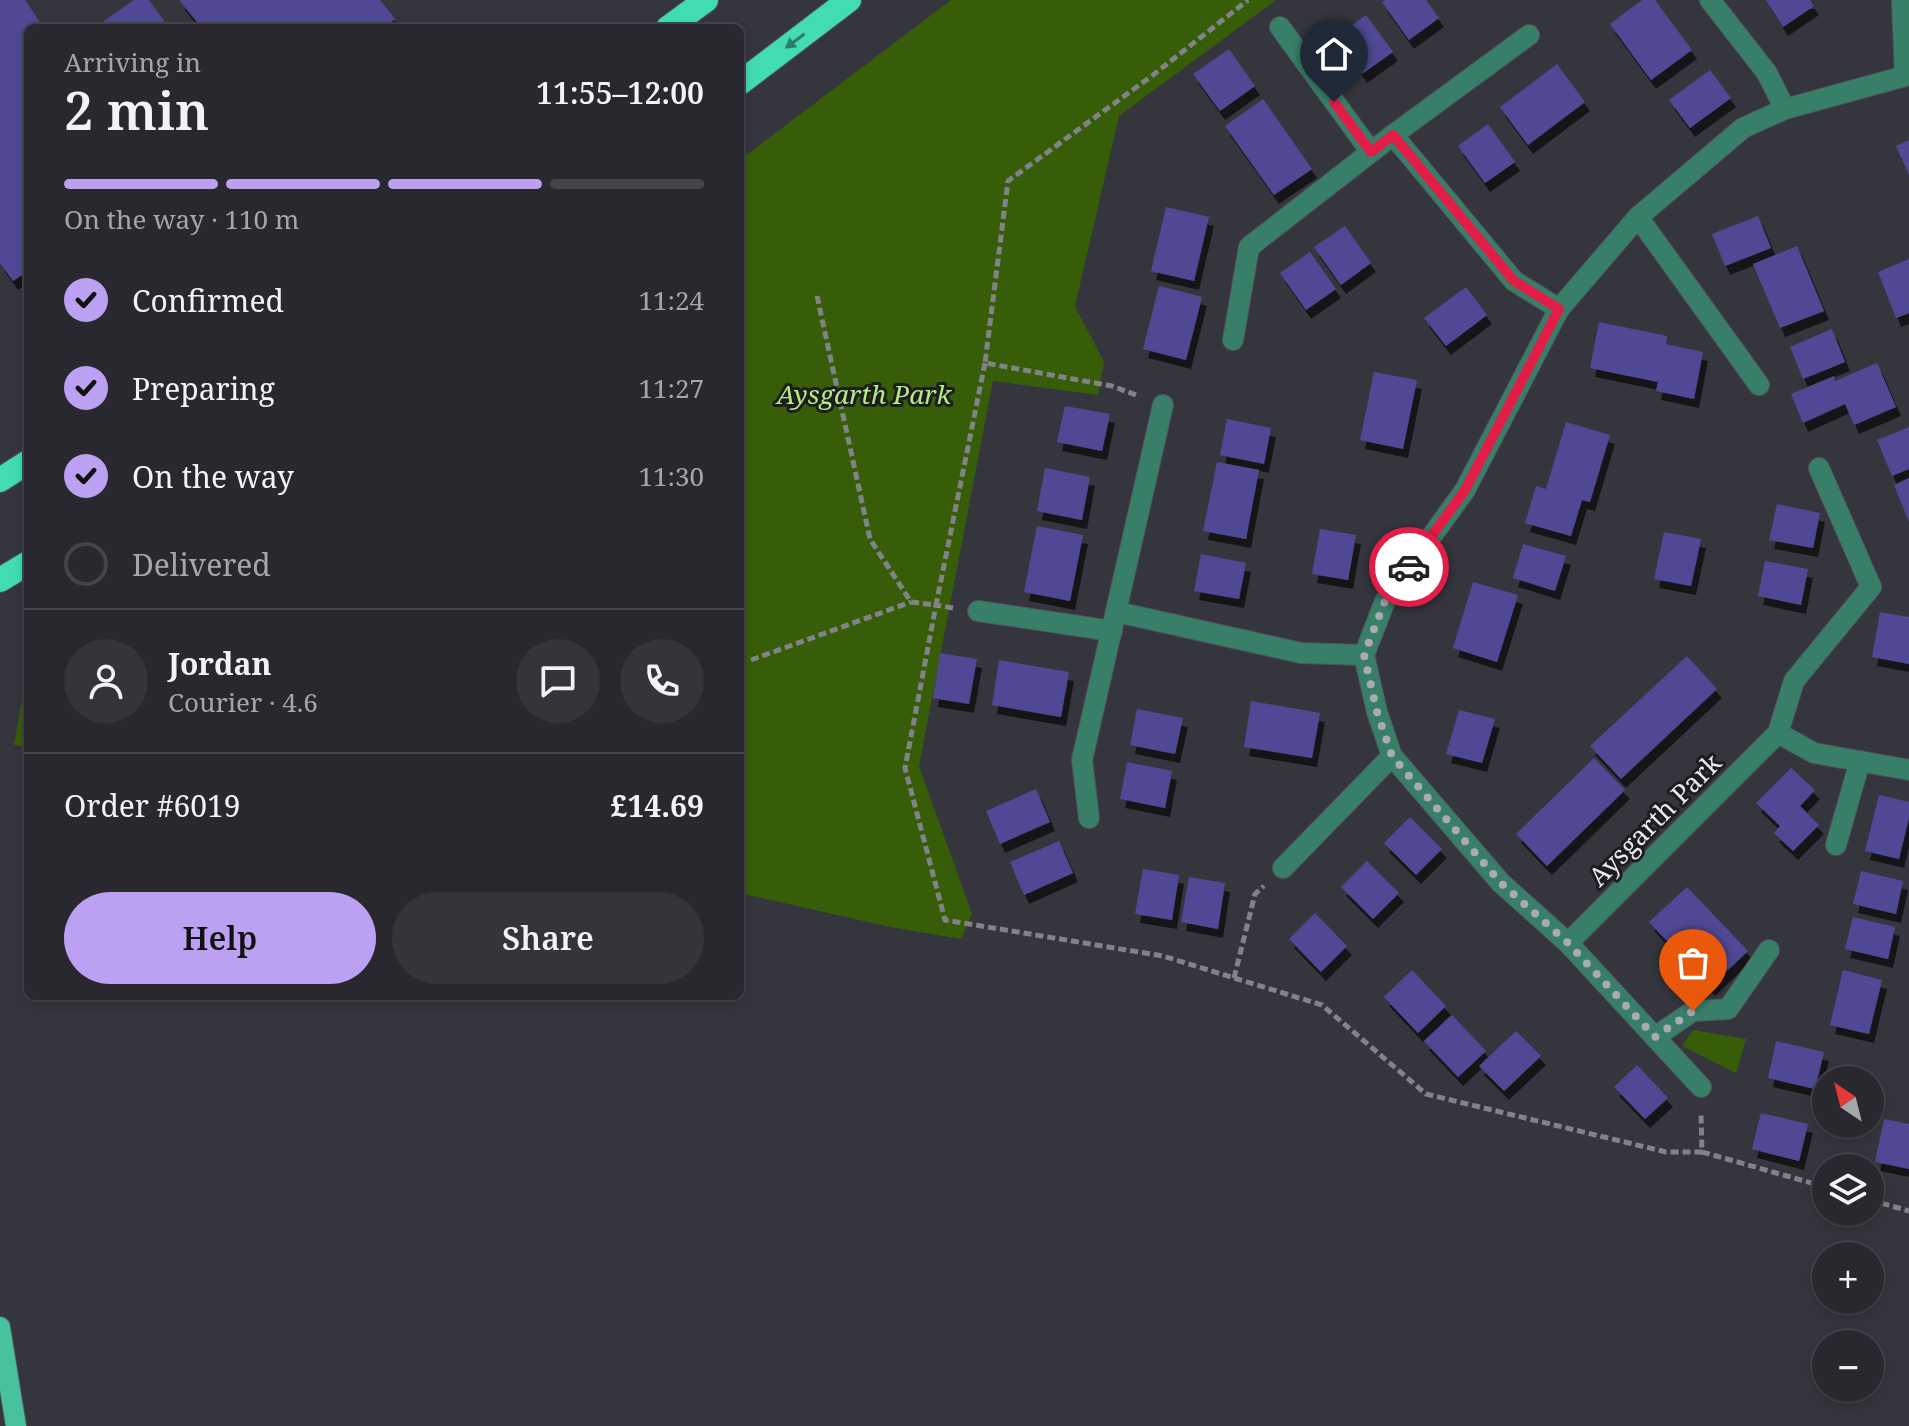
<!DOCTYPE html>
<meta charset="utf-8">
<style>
:root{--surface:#28282e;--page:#34343a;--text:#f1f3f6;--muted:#a5a6aa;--line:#44444a;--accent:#bca0f2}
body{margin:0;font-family:"Noto Serif",serif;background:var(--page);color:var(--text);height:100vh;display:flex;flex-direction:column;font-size:30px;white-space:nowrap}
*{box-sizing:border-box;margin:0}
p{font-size:26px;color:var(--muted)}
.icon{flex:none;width:44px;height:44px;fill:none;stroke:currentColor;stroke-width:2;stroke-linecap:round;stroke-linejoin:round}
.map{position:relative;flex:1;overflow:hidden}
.details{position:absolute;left:24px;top:24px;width:720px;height:976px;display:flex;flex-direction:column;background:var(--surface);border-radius:12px;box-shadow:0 4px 12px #0003,0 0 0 2px var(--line)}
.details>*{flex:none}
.needle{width:52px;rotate:325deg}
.tools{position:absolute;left:1812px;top:1066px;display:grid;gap:16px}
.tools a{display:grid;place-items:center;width:72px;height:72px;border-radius:50%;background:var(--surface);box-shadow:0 4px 12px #0003,0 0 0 2px var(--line);font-size:40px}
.pin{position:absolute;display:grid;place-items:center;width:68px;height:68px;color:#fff;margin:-82px -34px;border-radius:50% 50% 50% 0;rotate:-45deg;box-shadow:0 0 8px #0007}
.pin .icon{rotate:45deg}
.courier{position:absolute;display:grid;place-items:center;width:80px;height:80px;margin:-40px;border:6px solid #e11d48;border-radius:50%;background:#fff;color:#222;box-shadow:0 2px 10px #0007}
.summary em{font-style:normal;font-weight:600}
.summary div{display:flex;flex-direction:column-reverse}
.summary{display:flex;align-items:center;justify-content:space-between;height:136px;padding:0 40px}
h1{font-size:52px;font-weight:600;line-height:60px}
.bar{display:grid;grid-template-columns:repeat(4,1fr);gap:12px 8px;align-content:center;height:96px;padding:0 40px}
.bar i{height:10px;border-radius:6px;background:var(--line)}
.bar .active{background:var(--accent)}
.bar p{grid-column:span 4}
.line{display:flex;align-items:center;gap:20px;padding:0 40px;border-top:2px solid var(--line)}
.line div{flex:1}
.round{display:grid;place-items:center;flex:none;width:84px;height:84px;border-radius:42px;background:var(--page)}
ol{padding:0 40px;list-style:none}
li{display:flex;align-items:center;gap:24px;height:88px}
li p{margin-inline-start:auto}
li .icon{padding:8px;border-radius:50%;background:var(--accent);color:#111;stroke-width:4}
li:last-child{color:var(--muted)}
li i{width:44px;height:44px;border:4px solid var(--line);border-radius:50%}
.cta{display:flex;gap:16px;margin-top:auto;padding:16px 40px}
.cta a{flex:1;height:92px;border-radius:48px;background:var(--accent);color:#111;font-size:32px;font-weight:600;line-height:92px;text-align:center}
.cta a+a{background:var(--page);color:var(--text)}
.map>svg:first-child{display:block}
.green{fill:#375d09}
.building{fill:#4f4a95;filter:url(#shadow)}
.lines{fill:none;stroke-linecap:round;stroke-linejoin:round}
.minor-casing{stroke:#525259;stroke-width:22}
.major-casing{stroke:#525259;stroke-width:22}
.highway-casing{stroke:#525259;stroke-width:26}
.path{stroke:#828289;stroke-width:5;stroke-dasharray:8 4;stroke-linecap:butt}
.minor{stroke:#387f69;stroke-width:20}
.major{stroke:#47c29d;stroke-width:20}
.highway{stroke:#41ddb1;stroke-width:24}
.oneway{fill:#2f7d68}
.done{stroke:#aaaab0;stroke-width:8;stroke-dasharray:0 14.4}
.route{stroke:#e11d48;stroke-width:10}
.labels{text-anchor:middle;stroke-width:6;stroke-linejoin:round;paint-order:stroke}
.park-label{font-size:26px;font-style:italic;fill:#b3ec82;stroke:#1d1d20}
.street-label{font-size:26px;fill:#e9e9ee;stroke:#1d1d20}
</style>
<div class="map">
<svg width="1909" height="1426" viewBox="0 0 1909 1426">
<defs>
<filter id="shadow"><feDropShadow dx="5" dy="9" stdDeviation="0" flood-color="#0009"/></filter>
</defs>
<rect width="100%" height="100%" fill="#35353d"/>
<g class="green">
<polygon points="951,0 1276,0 1119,116 1075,306 1104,362 1098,395 993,381 919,766 972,914 961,939 890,927 740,893 740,160"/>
<polygon points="28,665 28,747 14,745"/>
<polygon points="1693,1030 1746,1039 1736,1073 1682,1046"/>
</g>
<g class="building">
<polygon points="0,0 25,0 44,28 28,28 28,271 13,281 0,263"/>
<polygon points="134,0 149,0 169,28 94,28"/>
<polygon points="179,0 380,0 395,19 384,28 202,28"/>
<polygon points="1385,0 1426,0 1439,18 1409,40 1382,2"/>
<polygon points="1642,0 1655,0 1692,50 1651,80 1610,24"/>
<polygon points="1766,0 1810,0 1814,6 1783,27"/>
<polygon points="1366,15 1393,52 1362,74 1336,37"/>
<polygon points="1229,49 1255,86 1220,111 1193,74"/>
<polygon points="1557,64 1585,102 1528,145 1500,107"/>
<polygon points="1710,70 1731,98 1690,128 1669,100"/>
<polygon points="1263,99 1312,169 1274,195 1225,126"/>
<polygon points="1488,124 1515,162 1485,183 1458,146"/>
<polygon points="1909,140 1909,175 1896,146"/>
<polygon points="1166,207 1209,217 1194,281 1151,271"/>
<polygon points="1758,216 1771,248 1725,266 1712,234"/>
<polygon points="1345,226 1371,263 1341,285 1314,247"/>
<polygon points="1797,246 1824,311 1780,328 1753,264"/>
<polygon points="1310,252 1336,289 1306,310 1280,273"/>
<polygon points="1909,259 1909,313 1896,318 1878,272"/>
<polygon points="1159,286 1202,297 1186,360 1143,349"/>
<polygon points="1466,287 1487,315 1446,346 1424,318"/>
<polygon points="1599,322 1667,336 1666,344 1703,352 1694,399 1656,391 1658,382 1590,368"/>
<polygon points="1832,329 1845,362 1803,379 1790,347"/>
<polygon points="1877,363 1896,407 1854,425 1845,404 1803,423 1791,394 1834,376 1835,381"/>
<polygon points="1374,372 1417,380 1403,449 1360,440"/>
<polygon points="1065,406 1110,414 1102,451 1057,442"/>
<polygon points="1227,419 1271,428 1264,464 1220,455"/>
<polygon points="1566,422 1610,435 1590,502 1582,500 1571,536 1525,523 1536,486 1546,489"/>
<polygon points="1909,427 1909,469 1892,476 1877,440"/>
<polygon points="1217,462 1259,470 1246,539 1203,531"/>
<polygon points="1045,468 1090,477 1082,520 1037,511"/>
<polygon points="1909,478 1909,522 1894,485"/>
<polygon points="1777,504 1820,513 1813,548 1769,540"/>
<polygon points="1037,526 1083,535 1070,601 1024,592"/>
<polygon points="1320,529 1356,535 1348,580 1312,574"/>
<polygon points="1664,532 1701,539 1691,586 1654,579"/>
<polygon points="1523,544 1566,556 1555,591 1513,578"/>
<polygon points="1201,554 1246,563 1239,599 1194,591"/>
<polygon points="1765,561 1808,569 1801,605 1758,596"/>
<polygon points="1473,582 1518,595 1497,662 1453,648"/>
<polygon points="1880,612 1909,617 1909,664 1872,657"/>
<polygon points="940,653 977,659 969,704 933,698"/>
<polygon points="1687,656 1717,689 1621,779 1590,746"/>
<polygon points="999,660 1069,672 1061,717 992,705"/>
<polygon points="1251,701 1320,713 1312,758 1244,747"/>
<polygon points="1137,709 1183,718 1175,754 1130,745"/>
<polygon points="1459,710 1495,719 1482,763 1446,754"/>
<polygon points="1594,758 1625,790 1547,866 1516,834"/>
<polygon points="1127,762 1172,771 1165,808 1120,799"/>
<polygon points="1791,768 1815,790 1800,806 1819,825 1793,851 1774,833 1780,826 1756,803"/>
<polygon points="1036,789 1050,822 1000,844 986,811"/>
<polygon points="1879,795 1909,802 1909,818 1899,859 1865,851"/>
<polygon points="1410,817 1442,849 1416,875 1384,843"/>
<polygon points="1059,841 1073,873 1024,895 1010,862"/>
<polygon points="1367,861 1399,893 1373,919 1341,887"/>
<polygon points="1143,869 1179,875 1172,920 1135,914"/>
<polygon points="1861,871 1903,881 1896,914 1853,904"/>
<polygon points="1189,877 1225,883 1218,929 1181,922"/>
<polygon points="1687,887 1748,951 1710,987 1649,922"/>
<polygon points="1315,913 1347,946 1321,972 1289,939"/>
<polygon points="1853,917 1895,927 1888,959 1845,949"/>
<polygon points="1412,970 1446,1006 1418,1033 1384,997"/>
<polygon points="1843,970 1882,980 1869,1034 1830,1025"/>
<polygon points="1452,1015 1486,1051 1458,1077 1424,1041"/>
<polygon points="1516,1031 1541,1056 1504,1091 1479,1066"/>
<polygon points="1776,1041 1824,1052 1815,1089 1768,1078"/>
<polygon points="1637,1065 1668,1098 1645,1119 1614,1087"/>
<polygon points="1761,1113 1808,1124 1799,1161 1752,1149"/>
<polygon points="1884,1119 1909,1124 1909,1169 1875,1162"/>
</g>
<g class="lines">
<defs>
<g id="minor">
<polyline points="1710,0 1767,73 1785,109"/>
<polyline points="1902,0 1905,75"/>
<polyline points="1280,27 1371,152"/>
<polyline points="1393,135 1514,281 1559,309"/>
<polyline points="1638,217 1759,385"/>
<polyline points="1233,340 1249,247 1393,135 1529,35"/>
<polyline points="978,611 1112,631"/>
<polyline points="1117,612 1301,653 1364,655"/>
<polyline points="1778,733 1814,753 1909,770"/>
<polyline points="1089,818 1082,760 1163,405"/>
<polyline points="1836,845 1860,761"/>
<polyline points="1283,868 1392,756"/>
<polyline points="1568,943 1778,733 1794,681 1871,587 1819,468"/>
<polyline points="1655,1037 1693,1011 1728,1009 1769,950"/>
<polyline points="1701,1087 1568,943 1501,883 1392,756 1377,712 1364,655 1385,601 1465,490 1559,309 1638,217 1743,128 1785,109 1909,75"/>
</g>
<polyline id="major" points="0,1327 16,1426"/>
<g id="highway">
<polyline points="668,28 706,0"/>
<polyline points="740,83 849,0"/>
<polyline points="0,480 28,462"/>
<polyline points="0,580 28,563"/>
</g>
</defs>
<use href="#minor" class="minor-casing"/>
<use href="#major" class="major-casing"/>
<use href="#highway" class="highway-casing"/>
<g class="path">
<polyline points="817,296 870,539 911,602 936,605 985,363"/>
<polyline points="1136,395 1112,386 985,363 1008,181 1153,75 1248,0"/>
<polyline points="953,608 936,605 905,768 945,920 1163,956 1322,1005 1426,1094 1666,1152 1702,1152 1701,1114"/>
<polyline points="751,660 911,602"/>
<polyline points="1234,978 1255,894 1264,886"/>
<polyline points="1702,1152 1826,1187"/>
<polyline points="1870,1200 1909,1211"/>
</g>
<use href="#minor" class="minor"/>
<use href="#major" class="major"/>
<use href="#highway" class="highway"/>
</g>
<defs><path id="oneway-solid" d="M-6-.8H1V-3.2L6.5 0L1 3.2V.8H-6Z" transform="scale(2)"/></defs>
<use class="oneway" href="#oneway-solid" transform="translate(795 41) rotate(143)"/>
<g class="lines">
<polyline class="done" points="1409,567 1385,601 1364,655 1377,712 1392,756 1501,883 1568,943 1655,1037 1693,1011"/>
<polyline class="route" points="1334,102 1371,152 1393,135 1514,281 1559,309 1465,490 1409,567"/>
</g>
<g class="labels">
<g class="park-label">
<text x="864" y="404">Aysgarth Park</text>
</g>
<g class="street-label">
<text transform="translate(1655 820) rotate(-45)" y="9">Aysgarth Park</text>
</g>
</g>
</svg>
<div class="tools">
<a><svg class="needle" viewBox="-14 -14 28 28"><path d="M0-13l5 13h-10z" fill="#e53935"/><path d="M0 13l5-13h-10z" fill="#a5a6aa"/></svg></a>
<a><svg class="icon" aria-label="layers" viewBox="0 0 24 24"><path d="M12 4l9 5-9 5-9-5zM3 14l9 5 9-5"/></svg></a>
<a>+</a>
<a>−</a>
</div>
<div class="pin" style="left:1693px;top:1011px;background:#ea580c"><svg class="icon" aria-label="bag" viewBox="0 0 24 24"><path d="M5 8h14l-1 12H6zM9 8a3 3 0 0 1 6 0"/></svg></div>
<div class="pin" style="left:1334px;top:102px;background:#1f2937"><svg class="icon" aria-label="home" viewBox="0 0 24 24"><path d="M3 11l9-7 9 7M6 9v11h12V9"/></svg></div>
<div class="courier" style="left:1409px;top:567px"><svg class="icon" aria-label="car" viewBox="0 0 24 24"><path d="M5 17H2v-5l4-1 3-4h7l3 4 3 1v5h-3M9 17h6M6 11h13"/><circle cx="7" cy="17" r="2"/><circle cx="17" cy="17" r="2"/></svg></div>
<section class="details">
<div class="summary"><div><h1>2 min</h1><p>Arriving in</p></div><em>11:55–12:00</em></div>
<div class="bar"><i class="active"></i><i class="active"></i><i class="active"></i><i></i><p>On the way · 110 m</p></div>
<ol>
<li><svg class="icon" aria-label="check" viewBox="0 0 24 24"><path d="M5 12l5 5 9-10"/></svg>Confirmed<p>11:24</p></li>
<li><svg class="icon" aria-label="check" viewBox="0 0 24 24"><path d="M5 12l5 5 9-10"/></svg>Preparing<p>11:27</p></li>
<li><svg class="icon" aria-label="check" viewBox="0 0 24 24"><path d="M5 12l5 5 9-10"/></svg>On the way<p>11:30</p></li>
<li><i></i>Delivered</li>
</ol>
<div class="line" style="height:144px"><a class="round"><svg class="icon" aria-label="person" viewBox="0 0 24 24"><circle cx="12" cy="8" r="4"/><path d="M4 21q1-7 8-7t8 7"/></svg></a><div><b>Jordan</b><p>Courier · 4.6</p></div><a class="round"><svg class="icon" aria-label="chat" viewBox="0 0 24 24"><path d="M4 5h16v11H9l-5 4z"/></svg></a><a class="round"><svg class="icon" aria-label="phone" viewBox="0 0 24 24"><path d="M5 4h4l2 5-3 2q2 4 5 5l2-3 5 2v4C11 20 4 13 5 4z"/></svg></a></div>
<div class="line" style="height:104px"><div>Order #6019</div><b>£14.69</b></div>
<div class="cta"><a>Help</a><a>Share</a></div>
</section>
</div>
